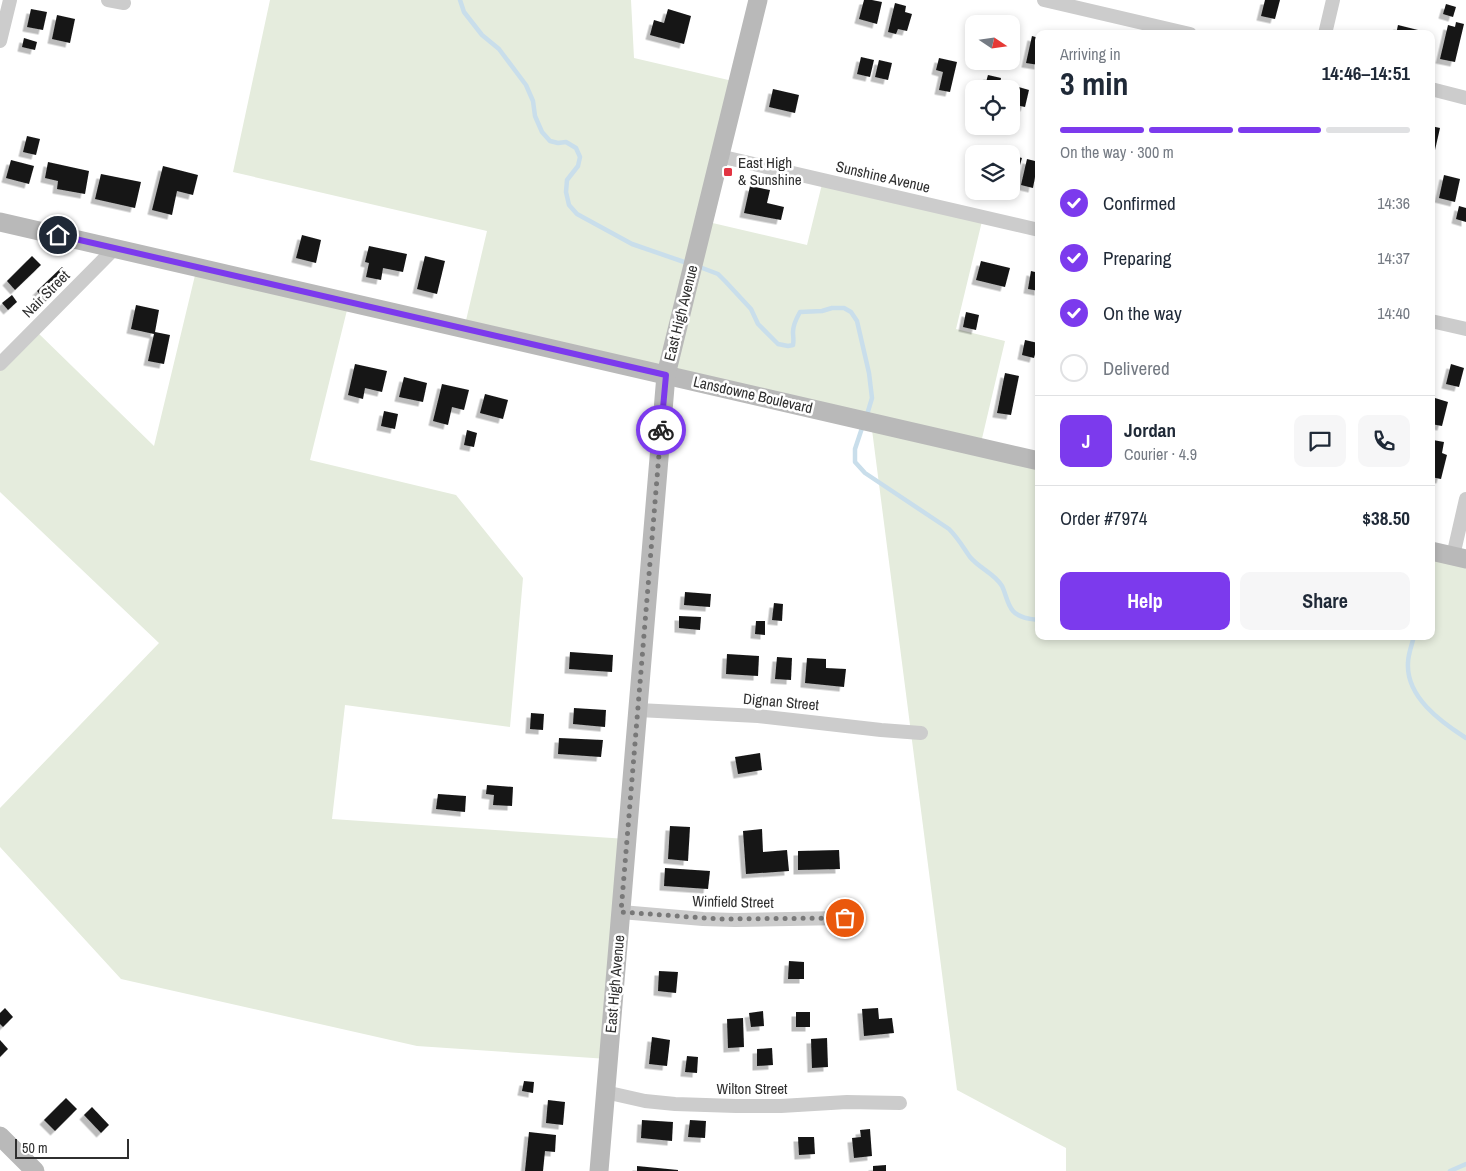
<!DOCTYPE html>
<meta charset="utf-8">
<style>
:root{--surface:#fff;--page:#f6f6f7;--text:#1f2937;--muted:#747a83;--line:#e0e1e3;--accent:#7c3aed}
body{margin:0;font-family:"Archivo Narrow",sans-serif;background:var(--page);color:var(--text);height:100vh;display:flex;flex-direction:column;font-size:19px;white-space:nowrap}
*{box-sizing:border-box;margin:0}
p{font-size:16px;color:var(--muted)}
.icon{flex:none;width:28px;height:28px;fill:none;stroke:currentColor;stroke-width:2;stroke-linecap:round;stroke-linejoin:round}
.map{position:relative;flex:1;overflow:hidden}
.panel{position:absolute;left:1035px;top:30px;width:400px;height:610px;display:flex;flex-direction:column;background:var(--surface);border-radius:10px;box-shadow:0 2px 8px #0003}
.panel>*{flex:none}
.needle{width:32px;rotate:103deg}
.tools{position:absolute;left:965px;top:15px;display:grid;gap:10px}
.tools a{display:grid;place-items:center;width:55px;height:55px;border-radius:10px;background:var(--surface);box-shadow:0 2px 8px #0003;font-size:25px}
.scale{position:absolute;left:15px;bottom:12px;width:114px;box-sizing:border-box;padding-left:5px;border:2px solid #2f2f2f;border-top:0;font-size:14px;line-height:18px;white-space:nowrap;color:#2f2f2f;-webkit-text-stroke:4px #fff;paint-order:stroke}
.pin{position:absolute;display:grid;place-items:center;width:42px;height:42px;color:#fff;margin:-21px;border:2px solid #fff;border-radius:50%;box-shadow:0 1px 5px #0007}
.courier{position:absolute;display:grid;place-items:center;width:50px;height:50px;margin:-25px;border:4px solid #7c3aed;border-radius:50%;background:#fff;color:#222;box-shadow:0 1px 6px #0007}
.summary em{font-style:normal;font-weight:800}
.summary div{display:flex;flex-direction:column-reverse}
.summary{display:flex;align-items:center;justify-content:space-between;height:85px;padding:0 25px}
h1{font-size:32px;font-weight:800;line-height:38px}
.bar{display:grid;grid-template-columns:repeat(4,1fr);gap:8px 5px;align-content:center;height:60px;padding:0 25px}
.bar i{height:6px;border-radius:4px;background:var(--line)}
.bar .on{background:var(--accent)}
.bar p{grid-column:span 4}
.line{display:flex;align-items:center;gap:12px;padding:0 25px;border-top:1px solid var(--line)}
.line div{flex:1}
.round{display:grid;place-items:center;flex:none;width:52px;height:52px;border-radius:10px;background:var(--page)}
ol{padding:0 25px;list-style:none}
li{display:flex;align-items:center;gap:15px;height:55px}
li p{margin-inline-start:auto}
li .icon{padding:5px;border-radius:50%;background:var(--accent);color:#fff;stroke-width:4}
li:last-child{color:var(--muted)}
li i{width:28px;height:28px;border:2px solid var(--line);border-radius:50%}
.action{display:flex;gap:10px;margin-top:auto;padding:10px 25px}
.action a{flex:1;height:58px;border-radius:10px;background:var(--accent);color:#fff;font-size:20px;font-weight:800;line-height:58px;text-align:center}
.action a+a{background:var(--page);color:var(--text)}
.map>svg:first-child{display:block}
.green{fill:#e5ecdd}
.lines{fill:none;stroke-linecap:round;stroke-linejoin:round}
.stream{stroke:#c9deeb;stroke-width:4.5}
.building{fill:#161616;filter:url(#shadow)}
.street{stroke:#ccc;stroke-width:14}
.secondary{stroke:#b9b9b9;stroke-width:19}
.done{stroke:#787878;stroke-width:5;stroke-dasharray:0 9}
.route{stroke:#7c3aed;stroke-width:6}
.poi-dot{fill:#e23442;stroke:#fff;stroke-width:2}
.labels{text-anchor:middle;stroke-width:5;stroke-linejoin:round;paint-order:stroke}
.poi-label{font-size:15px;fill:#2f2f2f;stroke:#fff;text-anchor:start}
.street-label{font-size:15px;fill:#2f2f2f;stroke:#fff}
</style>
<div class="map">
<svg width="1466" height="1171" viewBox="0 0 1466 1171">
<defs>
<filter id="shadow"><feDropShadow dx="-4.5" dy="4.5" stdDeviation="0" flood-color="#0004"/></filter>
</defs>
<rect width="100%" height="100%" fill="#fff"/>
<g class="green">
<polygon points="270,0 631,0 634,58 737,82 704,221 807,245 823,180 983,217 956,329 1005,341 980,447 1039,461 1039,636 1431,636 1431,551 1466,559 1466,1171 1066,1171 1066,1148 957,1090 871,422 464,329 487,231 233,172"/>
<polygon points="197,267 349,302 310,460 456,495 523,578 510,727 345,705 332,819 627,839 608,1059 417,1046 121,979 0,847 0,808 159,643 0,492 0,364 34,329 154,446"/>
</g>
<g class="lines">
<g class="stream">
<polyline points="460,0 464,12 482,35 499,49 526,85 533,101 535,116 542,132 550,141 558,143 566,142 576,148 580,157 578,166 567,180 566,192 569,205 577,214 632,244 690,264"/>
<path d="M 697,266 L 718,274 L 725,281 L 751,309 L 758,324 L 778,344 L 788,346 L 793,345 C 794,340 793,337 793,332 C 793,325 796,319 800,312 L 822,311 L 832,308 L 844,308 L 851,312 L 857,321 L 869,373 L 872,398 L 866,418"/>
<path d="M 863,425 L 855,449 L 855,462 L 865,473 L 949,529 C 958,538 963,547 970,557 C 980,569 994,573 1002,586 C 1006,594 1007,604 1013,611 C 1019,618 1030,619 1039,620"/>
<path d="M 1414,636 C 1412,645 1408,654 1408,663 C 1406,697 1441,722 1466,738"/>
<polyline points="1450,1171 1466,1164"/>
</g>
</g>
<g class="building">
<polygon points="864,0 872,0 882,2 877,24 859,19"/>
<polygon points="1265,0 1280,0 1275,19 1261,16"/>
<polygon points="895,3 906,6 905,12 912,14 907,31 898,29 896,34 888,32"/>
<polygon points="1446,4 1456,7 1453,17 1443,14"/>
<polygon points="31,9 47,12 43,30 27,27"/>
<polygon points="668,9 691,16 684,44 650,35 654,20 664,23"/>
<polygon points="57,15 75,19 70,43 52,39"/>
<polygon points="1456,22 1464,24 1455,62 1440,59 1448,25 1455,27"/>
<polygon points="1398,25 1430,33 1430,34 1396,34"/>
<polygon points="1011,32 1020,34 1015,60 1011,60"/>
<polygon points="1032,36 1039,38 1039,65 1026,63"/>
<polygon points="24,38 37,42 35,50 22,47"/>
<polygon points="861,57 874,60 870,77 857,74"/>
<polygon points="939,58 957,62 950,92 939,90 943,72 936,70"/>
<polygon points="879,60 892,63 888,80 875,77"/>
<polygon points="988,75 1001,78 999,89 984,89"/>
<polygon points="1015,86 1029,90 1025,107 1011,104"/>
<polygon points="773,89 799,95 795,113 769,107"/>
<polygon points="1431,126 1440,128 1435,150 1431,149"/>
<polygon points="27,136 40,139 36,155 23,152"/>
<polygon points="1011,155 1022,158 1018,172 1011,171"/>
<polygon points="1027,159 1039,162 1039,177 1035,177 1033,188 1021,185"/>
<polygon points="11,160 34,166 29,184 6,178"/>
<polygon points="48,162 89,171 85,194 57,189 58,181 45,178"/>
<polygon points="163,166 198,175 193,195 177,191 172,215 152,210"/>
<polygon points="101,174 141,182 135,208 95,199"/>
<polygon points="1444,175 1460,179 1455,202 1439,198"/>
<polygon points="750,186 770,190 767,203 784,207 781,220 744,213"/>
<polygon points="1459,206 1466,208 1466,222 1456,219"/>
<polygon points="302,235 321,240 316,263 296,258"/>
<polygon points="369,246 407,254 403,272 383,268 381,280 366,277 369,263 365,262"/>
<polygon points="32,256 41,265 15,290 7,281"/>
<polygon points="425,256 445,261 437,294 417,289"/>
<polygon points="981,261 1010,268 1005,287 976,280"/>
<polygon points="62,267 71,276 46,301 37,291"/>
<polygon points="1031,271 1039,273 1039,291 1028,289"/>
<polygon points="12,295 17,302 8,310 2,303"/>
<polygon points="136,305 159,310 155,332 170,335 164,364 148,361 154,334 131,329"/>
<polygon points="966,312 979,315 976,330 963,327"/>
<polygon points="1025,340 1038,343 1034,358 1022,355"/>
<polygon points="355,364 387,371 382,392 365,388 363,399 348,395"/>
<polygon points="1451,364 1464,368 1459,387 1446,384"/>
<polygon points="1005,373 1019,376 1011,415 997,413"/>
<polygon points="404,377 427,383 423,402 399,397"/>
<polygon points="442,384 469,390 464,410 452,407 448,425 433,421"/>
<polygon points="485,394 508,400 503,419 480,413"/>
<polygon points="1435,398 1448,402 1442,426 1431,424 1431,412"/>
<polygon points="384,411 398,414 395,429 381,426"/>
<polygon points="467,430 477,433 474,447 464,445"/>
<polygon points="1433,440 1444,442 1442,453 1447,455 1441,479 1431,477 1431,447"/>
<polygon points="685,592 711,594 710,607 684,605"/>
<polygon points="774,603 783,604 782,621 772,620"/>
<polygon points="679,616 701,617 700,630 679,628"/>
<polygon points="756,621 765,621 765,635 755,634"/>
<polygon points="570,652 613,655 612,672 569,669"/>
<polygon points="727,654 759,656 758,676 726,674"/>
<polygon points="777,657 792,658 791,680 775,679"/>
<polygon points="807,658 826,659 826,668 846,669 844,687 805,683"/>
<polygon points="574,708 606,710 605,727 573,724"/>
<polygon points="531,713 544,714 543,730 530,729"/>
<polygon points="559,738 603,740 601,757 558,754"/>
<polygon points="760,753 762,770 738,774 735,757"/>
<polygon points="487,785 513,787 512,806 493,805 494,795 486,794"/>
<polygon points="438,794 466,796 465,812 436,809"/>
<polygon points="670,826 690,827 688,861 668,859"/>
<polygon points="762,829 763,852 787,850 789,871 746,874 743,831"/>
<polygon points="839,850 840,869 798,870 798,851"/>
<polygon points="665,868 710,871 708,889 664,886"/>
<polygon points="789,961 804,962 804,979 788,979"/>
<polygon points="659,971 678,972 676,993 658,991"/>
<polygon points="5,1008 13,1017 3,1027 0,1024 0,1013"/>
<polygon points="878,1008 879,1019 892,1018 894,1033 864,1036 862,1009"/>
<polygon points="763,1011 764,1026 751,1027 749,1013"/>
<rect x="796" y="1012" width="14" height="15"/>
<polygon points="743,1018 744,1047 728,1048 727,1019"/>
<polygon points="652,1037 670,1040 667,1066 649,1064"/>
<polygon points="827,1038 828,1067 812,1068 811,1039"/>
<polygon points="0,1040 8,1049 0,1057"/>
<polygon points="772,1048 773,1065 757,1066 757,1049"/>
<polygon points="687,1056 698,1057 697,1073 685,1072"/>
<polygon points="524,1081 534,1082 533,1093 522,1091"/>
<polygon points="66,1098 77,1109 55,1131 44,1120"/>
<polygon points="548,1100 565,1102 563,1125 546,1123"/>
<polygon points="92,1107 109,1125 101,1133 84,1115"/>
<polygon points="642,1120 673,1122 672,1141 641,1138"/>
<polygon points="690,1120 706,1121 705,1138 688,1137"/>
<polygon points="870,1129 872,1156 854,1158 852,1138 861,1137 860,1130"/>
<polygon points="529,1132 556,1135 555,1152 545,1151 543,1171 525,1171"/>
<polygon points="798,1137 814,1137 815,1154 799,1155"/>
<polygon points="886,1165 886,1171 873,1171 873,1166"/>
<polygon points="637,1166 678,1170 678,1171 637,1171"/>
</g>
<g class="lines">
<g class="street">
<polyline points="108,0 124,3"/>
<polyline points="1044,0 1190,34"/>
<polyline points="1325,34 1333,0"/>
<polyline points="0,41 10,0"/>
<polyline points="1431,89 1466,98"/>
<polyline points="719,156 1039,230"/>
<polyline points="1431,321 1466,329"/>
<polyline points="0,364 115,248"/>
<polyline points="1453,556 1466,499"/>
<polyline points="638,710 758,716 881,730 921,733"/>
<polyline points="621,912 703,919 735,920 845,918"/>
<polyline points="605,1092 645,1101 675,1104 736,1106 781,1106 847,1102 900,1103"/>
</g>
<g class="secondary">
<polyline points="0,222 1039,461"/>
<polyline points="1431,551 1466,559"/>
<polyline points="0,1136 35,1171"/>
<polyline points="599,1171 666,375 758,0"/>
</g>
</g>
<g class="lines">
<polyline class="done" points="661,430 621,912 719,919 845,918"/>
<polyline class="route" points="58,235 666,375 661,430"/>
</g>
<rect class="poi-dot" x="723" y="167" width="10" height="10" rx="2.5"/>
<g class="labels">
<g class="poi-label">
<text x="738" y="168">East High<tspan x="738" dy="17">&amp; Sunshine</tspan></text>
</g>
<g class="street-label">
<text transform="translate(883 177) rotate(13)" y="5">Sunshine Avenue</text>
<text transform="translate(46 294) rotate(-45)" y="5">Nair Street</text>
<text transform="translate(681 313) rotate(-76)" y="5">East High Avenue</text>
<text transform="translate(753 395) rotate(13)" y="5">Lansdowne Boulevard</text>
<text transform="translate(781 702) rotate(5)" y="5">Dignan Street</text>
<text transform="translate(733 902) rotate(1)" y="5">Winfield Street</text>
<text transform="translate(615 984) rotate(-85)" y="5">East High Avenue</text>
<text x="752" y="1094">Wilton Street</text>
</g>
</g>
</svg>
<div class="tools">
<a><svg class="needle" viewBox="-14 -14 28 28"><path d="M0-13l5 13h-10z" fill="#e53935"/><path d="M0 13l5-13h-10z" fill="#747a83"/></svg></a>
<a><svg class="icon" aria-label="locate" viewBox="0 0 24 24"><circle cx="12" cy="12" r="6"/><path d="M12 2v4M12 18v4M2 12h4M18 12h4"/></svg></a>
<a><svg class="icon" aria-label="layers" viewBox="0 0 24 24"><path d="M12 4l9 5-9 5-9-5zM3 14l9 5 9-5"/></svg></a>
</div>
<div class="scale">50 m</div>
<div class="pin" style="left:845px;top:918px;background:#ea580c"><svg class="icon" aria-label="bag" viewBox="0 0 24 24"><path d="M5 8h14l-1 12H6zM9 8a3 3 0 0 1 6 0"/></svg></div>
<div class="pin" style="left:58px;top:235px;background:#1f2937"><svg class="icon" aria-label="home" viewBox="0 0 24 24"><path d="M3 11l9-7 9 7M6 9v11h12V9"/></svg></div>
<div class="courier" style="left:661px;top:430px"><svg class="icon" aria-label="bike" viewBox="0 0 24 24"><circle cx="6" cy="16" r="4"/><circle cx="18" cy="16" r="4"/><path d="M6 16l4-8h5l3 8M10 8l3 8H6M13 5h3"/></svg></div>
<section class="panel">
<div class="summary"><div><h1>3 min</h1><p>Arriving in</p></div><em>14:46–14:51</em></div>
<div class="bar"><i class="on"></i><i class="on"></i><i class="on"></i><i></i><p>On the way · 300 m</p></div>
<ol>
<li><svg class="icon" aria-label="check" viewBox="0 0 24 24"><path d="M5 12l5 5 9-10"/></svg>Confirmed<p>14:36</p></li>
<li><svg class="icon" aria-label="check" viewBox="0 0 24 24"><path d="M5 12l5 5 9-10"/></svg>Preparing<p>14:37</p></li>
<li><svg class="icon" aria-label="check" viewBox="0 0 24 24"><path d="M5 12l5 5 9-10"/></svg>On the way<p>14:40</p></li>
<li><i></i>Delivered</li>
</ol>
<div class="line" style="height:90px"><b class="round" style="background:var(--accent);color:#fff">J</b><div><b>Jordan</b><p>Courier · 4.9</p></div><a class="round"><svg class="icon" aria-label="chat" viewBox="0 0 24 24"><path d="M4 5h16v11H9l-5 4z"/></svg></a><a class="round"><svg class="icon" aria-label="phone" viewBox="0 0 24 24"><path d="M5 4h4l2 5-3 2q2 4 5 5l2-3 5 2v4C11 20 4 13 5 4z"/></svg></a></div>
<div class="line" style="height:65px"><div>Order #7974</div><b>$38.50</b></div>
<div class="action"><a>Help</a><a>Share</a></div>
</section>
</div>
